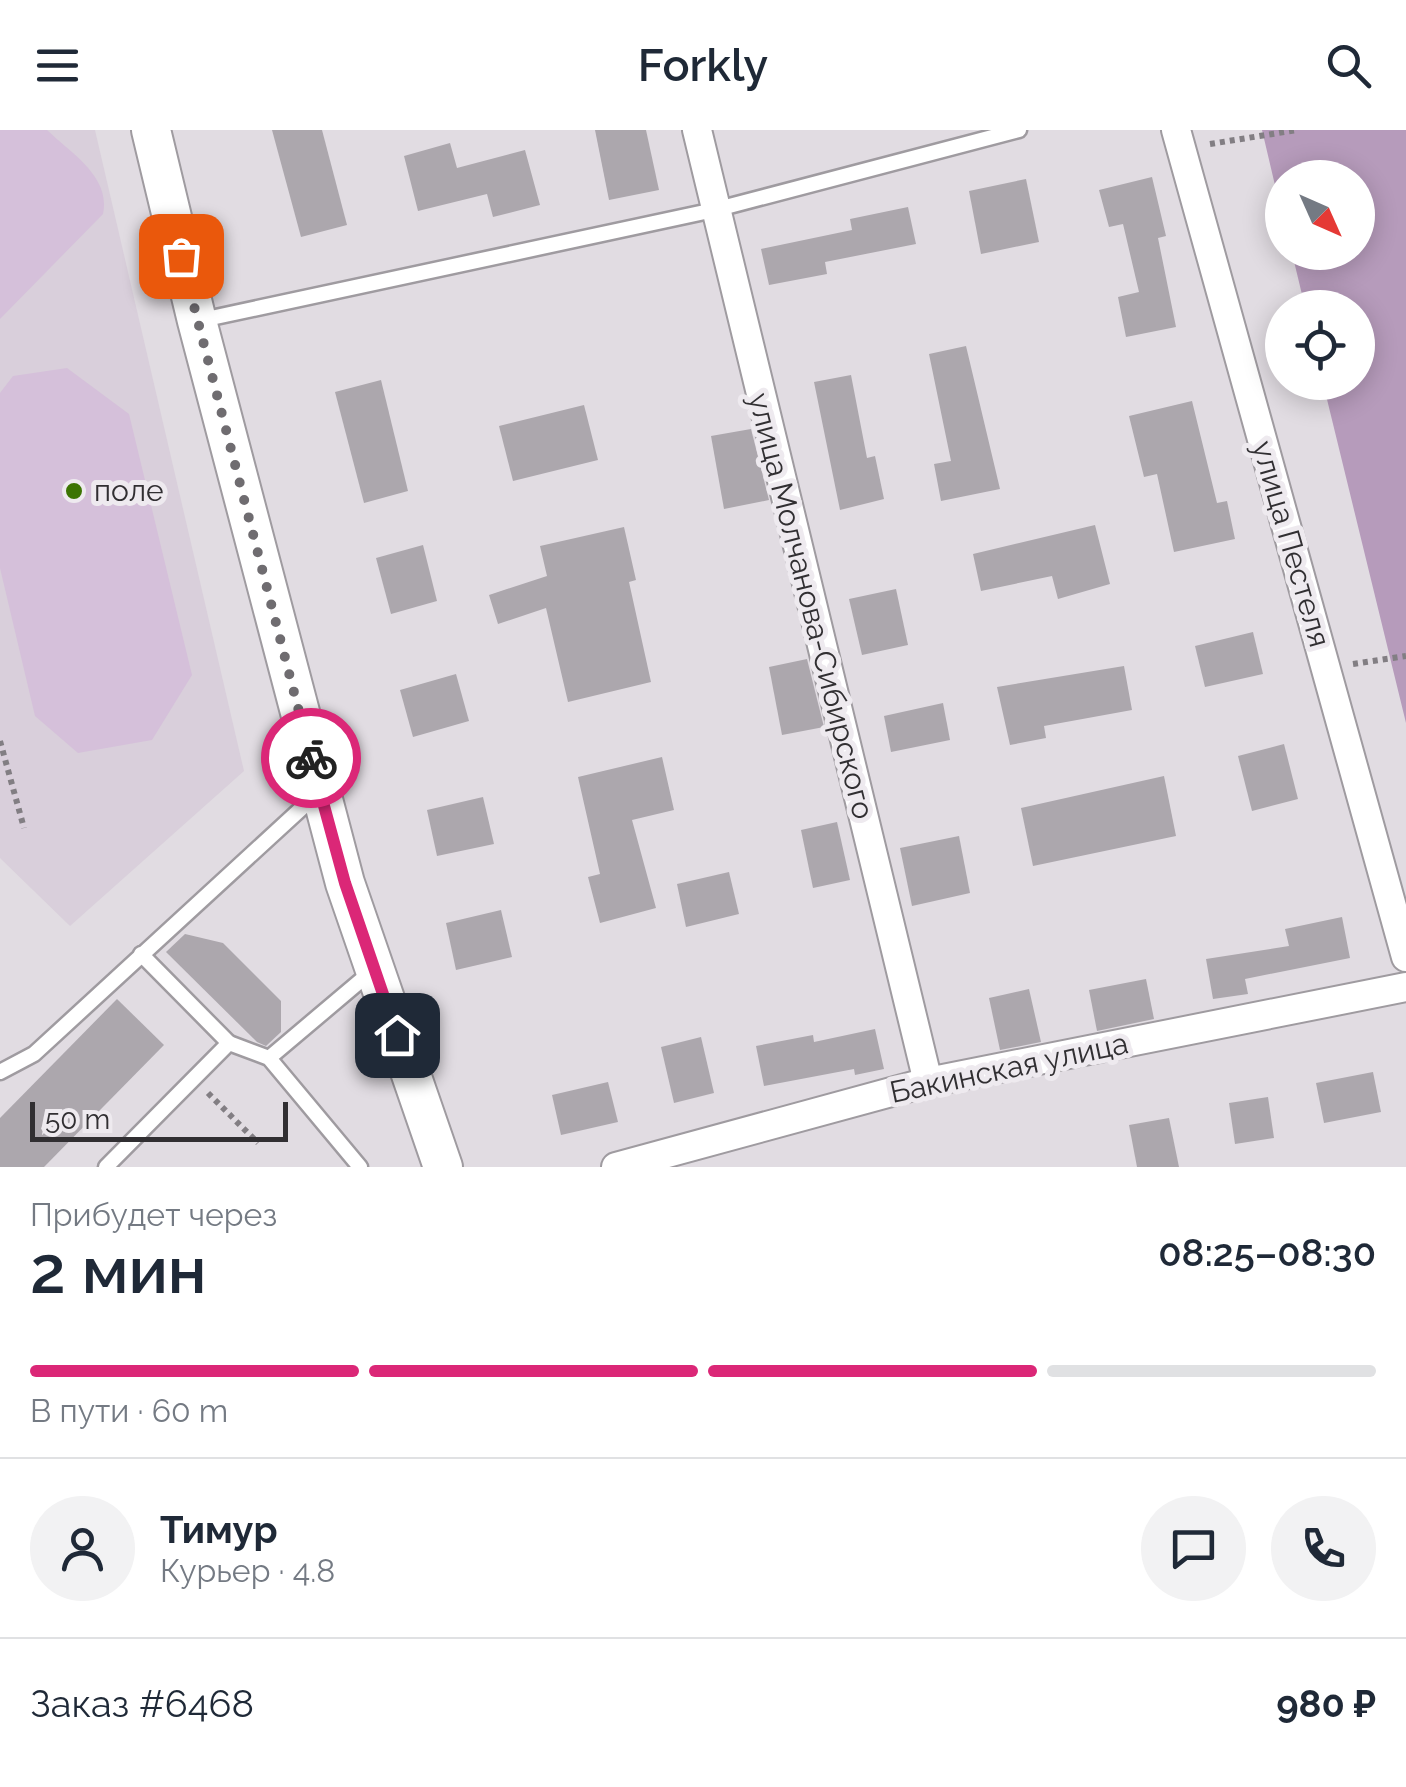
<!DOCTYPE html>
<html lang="ru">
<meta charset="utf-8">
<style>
:root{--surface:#fff;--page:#f2f2f3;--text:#1f2937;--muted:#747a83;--line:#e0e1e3;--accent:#db2777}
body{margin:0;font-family:Raleway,sans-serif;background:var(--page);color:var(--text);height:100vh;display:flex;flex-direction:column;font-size:38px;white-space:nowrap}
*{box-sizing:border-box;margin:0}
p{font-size:32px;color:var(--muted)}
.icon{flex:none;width:55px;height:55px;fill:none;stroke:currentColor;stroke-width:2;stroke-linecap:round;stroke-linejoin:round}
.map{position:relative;height:1037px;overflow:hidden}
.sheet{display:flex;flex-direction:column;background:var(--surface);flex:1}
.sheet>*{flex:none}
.needle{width:65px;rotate:135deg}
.controls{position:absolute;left:1265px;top:30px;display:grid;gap:20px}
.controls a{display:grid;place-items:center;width:110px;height:110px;border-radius:50%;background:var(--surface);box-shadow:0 5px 25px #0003;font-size:50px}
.scale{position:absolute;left:30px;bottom:25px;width:258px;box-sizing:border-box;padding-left:10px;border:5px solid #312f32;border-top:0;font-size:28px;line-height:35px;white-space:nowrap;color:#312f32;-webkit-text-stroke:8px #eeeaef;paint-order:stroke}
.pin{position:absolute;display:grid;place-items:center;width:85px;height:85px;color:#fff;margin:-42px;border-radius:20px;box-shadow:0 5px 15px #0006}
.courier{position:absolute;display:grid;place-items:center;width:100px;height:100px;margin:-50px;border:8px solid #db2777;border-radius:50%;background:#fff;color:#222;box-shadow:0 2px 12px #0007}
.overview em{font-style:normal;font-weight:600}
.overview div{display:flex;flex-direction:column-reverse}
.overview{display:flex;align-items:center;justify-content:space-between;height:170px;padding:0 30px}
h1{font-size:65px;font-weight:600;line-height:75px}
.bar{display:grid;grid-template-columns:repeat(4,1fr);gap:15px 10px;align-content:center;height:120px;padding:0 30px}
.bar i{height:12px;border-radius:8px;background:var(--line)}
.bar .on{background:var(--accent)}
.bar p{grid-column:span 4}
.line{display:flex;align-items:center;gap:25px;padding:0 30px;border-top:2px solid var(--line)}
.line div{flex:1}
.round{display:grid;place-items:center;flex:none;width:105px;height:105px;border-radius:52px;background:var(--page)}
header{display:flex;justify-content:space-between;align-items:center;height:130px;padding:0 30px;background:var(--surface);font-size:45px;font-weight:600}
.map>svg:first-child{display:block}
.built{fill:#d9cfdb}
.green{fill:#d5c0da}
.forest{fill:#b69bbb}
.building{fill:#aca7ad}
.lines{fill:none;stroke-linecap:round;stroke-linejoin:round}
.lane-casing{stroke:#9f9ba0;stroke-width:19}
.street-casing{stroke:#9f9ba0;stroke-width:32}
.secondary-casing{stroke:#9f9ba0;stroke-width:42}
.path{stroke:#827e83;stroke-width:6;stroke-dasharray:5 5;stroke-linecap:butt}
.lane{stroke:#fff;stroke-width:14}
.street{stroke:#fff;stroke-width:28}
.secondary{stroke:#fff;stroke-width:38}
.done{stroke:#6f6c70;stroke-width:10;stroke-dasharray:0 18}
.route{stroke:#db2777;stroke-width:12}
.poi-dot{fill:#3c7403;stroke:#eeeaef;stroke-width:4}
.labels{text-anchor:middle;stroke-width:10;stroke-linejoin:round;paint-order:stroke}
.poi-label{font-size:30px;fill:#312f32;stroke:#eeeaef;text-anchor:start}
.street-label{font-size:30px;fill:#312f32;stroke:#eeeaef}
</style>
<header><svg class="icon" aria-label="menu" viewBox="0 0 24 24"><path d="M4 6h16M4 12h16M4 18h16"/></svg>Forkly<svg class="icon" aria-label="search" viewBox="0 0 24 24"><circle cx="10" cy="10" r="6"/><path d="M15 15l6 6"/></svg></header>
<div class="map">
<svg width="1406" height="1037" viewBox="0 0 1406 1037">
<rect width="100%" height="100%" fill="#e1dce2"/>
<polygon class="built" points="0,0 95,0 244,641 70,796 0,728"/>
<g class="green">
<path d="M 0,0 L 47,0 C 72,24 111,47 103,84 L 0,189 Z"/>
<polygon points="67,238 129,284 192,545 152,610 78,623 35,586 0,438 0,263 13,246"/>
</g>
<polygon class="forest" points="1262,0 1406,0 1406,593 1323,253 1358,252 1358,178 1305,177 1292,123 1358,122 1358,48 1282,48 1282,85"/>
<g class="building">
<polygon points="272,0 322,0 347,95 301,107"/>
<polygon points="595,0 646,0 659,60 609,70"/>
<polygon points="450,13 457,38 525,20 540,75 493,87 487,64 418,81 404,26"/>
<polygon points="1152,47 1166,106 1158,108 1176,197 1126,207 1118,167 1139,162 1123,94 1109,97 1099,60"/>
<polygon points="1026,49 1039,112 981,124 969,61"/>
<polygon points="908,77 916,114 825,132 827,144 769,155 761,119 852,100 850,89"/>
<polygon points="966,216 1000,359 941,371 934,334 951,331 929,224"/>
<polygon points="851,245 867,328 875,326 884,369 840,380 814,252"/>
<polygon points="381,250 408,361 364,373 335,262"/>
<polygon points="1192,271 1217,373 1227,371 1235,409 1174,422 1157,344 1144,347 1129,286"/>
<polygon points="584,275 598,330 513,351 499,296"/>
<polygon points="751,299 769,370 724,379 711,306"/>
<polygon points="1095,395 1110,454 1058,469 1052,446 981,461 973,424"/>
<polygon points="624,397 636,450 629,452 651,552 568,572 546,478 498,494 489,465 547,446 540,416"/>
<polygon points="423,415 437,471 391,484 376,428"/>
<polygon points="896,459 908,515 862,525 849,469"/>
<polygon points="1253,502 1263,544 1205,557 1195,516"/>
<polygon points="807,529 824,597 782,605 769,537"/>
<polygon points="1124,536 1132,580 1044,596 1046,608 1010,615 997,557"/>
<polygon points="456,544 469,591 413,607 400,560"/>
<polygon points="943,573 950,610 891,622 884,586"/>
<polygon points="1284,614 1298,669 1252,681 1238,626"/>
<polygon points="662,627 674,680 632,690 656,778 600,793 588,747 600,744 578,647"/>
<polygon points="1164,646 1176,706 1033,736 1021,678"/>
<polygon points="483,667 494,714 437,726 427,680"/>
<polygon points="837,692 850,750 813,758 801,700"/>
<polygon points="959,706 970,763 912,776 900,718"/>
<polygon points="729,742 739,784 686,797 677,754"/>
<polygon points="501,780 512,827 456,840 446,793"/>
<polygon points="1342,787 1350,828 1245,849 1248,864 1213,869 1206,829 1289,816 1285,799"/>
<polygon points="185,804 223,813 281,871 281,902 266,916 257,912 166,822"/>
<polygon points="1146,849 1154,889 1097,901 1089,860"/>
<polygon points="1029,859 1041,912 1000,920 989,868"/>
<polygon points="117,869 164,915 44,1037 0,1037 0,988"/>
<polygon points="875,899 884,939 855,945 854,939 764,956 756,916 813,905 814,912"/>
<polygon points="701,907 714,963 674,973 661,917"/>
<polygon points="1373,942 1381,982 1324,993 1316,953"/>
<polygon points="608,952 618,992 561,1005 552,965"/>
<polygon points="1268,967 1274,1008 1235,1014 1229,973"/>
<polygon points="1169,988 1179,1037 1137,1037 1129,995"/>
</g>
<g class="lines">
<defs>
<g id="lane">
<polyline points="197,191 714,80 1019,0"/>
<polyline points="229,913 269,928 360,1037"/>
<polyline points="269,928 372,841"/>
<polyline points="0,942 34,924 316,665"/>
<polyline points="106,1037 229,913 141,824"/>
</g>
<g id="street">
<polyline points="697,0 928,952"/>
<polyline points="1176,0 1406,827"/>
<polyline points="616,1037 928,952 1406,857"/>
</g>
<polyline id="secondary" points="151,0 197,191 345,753 443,1037"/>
</defs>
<use href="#lane" class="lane-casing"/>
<use href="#street" class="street-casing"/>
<use href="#secondary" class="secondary-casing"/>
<g class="path">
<polyline points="1210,14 1297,0"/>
<polyline points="1353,534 1406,526"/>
<polyline points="0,611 24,698"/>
<polyline points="208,963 258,1013"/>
</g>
<use href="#lane" class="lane"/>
<use href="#street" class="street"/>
<use href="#secondary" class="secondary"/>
</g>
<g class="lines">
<polyline class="done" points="181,126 311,628"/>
<polyline class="route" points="311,628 345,753 397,905"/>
</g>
<circle class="poi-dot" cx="74" cy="361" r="10"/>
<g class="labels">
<g class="poi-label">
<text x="94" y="371">поле</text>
</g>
<g class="street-label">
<text transform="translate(1291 414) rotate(74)" y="10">улица Пестеля</text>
<text transform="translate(811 476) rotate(76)" y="10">улица Молчанова-Сибирского</text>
<text transform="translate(1009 938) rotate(-12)" y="10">Бакинская улица</text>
</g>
</g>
</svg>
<div class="controls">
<a><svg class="needle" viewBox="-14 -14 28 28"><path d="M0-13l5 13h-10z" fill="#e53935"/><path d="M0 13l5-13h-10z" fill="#747a83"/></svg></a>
<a><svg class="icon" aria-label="locate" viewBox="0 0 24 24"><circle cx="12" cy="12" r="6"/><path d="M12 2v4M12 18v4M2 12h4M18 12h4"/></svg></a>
</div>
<div class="scale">50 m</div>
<div class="pin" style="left:181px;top:126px;background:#ea580c"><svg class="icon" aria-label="bag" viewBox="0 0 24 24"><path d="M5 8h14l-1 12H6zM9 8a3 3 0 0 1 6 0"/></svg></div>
<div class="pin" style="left:397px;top:905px;background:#1f2937"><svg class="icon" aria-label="home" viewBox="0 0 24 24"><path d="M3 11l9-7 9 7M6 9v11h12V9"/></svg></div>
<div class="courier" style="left:311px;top:628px"><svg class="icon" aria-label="bike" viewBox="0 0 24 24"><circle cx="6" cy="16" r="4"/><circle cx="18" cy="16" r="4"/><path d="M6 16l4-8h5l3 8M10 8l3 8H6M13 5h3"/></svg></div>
</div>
<section class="sheet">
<div class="overview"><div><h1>2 мин</h1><p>Прибудет через</p></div><em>08:25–08:30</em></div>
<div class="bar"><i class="on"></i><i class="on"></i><i class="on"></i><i></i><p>В пути · 60 m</p></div>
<div class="line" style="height:180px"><a class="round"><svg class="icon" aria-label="person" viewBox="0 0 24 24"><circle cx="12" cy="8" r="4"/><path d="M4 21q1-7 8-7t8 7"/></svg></a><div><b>Тимур</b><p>Курьер · 4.8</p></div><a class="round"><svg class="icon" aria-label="chat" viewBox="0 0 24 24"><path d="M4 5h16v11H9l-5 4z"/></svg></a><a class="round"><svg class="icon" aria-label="phone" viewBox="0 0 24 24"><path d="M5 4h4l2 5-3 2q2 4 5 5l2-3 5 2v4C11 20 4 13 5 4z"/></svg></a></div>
<div class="line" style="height:130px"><div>Заказ #6468</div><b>980 ₽</b></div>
</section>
